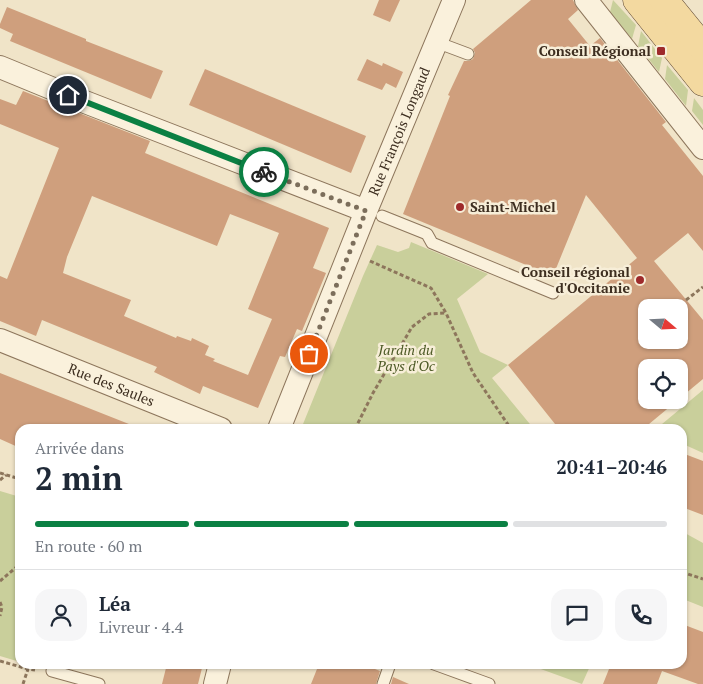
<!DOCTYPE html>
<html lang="fr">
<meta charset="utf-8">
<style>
:root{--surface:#fff;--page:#f6f6f7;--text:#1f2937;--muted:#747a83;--line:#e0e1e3;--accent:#0b8043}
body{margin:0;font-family:"PT Serif",serif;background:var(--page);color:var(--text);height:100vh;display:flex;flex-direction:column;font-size:19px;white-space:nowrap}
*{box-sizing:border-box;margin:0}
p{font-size:16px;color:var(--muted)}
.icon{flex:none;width:28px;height:28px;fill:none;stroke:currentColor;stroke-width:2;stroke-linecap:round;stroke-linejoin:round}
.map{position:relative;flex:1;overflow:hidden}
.panel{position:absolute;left:15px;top:424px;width:672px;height:245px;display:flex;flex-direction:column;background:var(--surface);border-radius:15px;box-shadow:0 1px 4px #0004}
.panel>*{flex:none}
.needle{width:32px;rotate:109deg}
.controls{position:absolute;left:638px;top:299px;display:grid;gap:10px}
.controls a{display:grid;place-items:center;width:50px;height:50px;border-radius:10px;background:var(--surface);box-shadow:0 1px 4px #0004;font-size:25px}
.pin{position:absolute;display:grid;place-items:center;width:42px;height:42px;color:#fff;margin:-21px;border:2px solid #fff;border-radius:50%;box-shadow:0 1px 5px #0007}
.courier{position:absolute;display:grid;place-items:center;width:50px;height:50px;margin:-25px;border:4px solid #0b8043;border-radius:50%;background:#fff;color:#222;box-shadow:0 1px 6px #0007}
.head em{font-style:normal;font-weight:600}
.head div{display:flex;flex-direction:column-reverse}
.head{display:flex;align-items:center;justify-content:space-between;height:85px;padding:0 20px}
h1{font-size:32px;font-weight:600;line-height:38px}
.bar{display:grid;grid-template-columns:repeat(4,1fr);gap:8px 5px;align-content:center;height:60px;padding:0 20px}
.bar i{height:6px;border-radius:4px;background:var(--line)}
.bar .active{background:var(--accent)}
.bar p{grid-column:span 4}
.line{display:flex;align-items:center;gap:12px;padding:0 20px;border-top:1px solid var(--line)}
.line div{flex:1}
.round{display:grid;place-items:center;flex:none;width:52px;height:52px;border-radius:15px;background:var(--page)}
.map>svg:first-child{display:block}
.green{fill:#c9cf9b}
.building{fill:#cf9f7d;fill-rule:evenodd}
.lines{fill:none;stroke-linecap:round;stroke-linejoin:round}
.lane-casing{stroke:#8d765c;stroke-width:13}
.street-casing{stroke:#8d765c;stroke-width:24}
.primary-casing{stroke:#5b4430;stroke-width:29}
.path{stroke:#8d765c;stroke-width:3;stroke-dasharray:4 2.5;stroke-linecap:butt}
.lane{stroke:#faf1dc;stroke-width:11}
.street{stroke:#faf1dc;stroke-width:22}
.primary{stroke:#f3d9a0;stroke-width:28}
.done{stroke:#7c6e5b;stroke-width:5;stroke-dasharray:0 9}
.route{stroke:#0b8043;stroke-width:6}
.poi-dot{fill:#9e2a2b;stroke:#f7eed8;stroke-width:2}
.labels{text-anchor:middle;stroke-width:5;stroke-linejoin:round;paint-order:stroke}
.poi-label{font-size:14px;font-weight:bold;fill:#3d2e20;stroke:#f7eed8;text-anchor:end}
.street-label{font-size:14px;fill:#3d2e20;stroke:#f7eed8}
.park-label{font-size:14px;font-style:italic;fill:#4d5a26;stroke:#f7eed8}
</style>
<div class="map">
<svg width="703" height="684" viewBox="0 0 703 684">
<rect width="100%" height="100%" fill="#f0e4c8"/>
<g class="green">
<polygon points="613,0 636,25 632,39 610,12"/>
<polygon points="641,31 662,58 659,72 638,46"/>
<polygon points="667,65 688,90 686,106 665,79"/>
<polygon points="694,98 703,110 703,125 692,111"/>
<polygon points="411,242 488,274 457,299 480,352 508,365 492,378 534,429 301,429 363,276 377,245 398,252 409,248"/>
<polygon points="703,390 703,453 683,444 682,429 656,429"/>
<polygon points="0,491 20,497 20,662 0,656"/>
<polygon points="683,532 703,543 703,607 683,599"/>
<polygon points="527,664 591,664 582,684"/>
</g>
<g class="building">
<polygon points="379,0 400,0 390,22 373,15"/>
<path d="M 531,0 L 573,0 L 578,10 L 568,19 L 590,46 L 600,38 L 666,122 L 662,125 L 703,176 L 703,251 L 688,233 L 654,261 L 703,320 L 703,379 L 679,399 L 679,368 L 646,368 L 646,400 L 678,400 L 643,429 L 559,429 L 508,365 L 637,258 L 586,195 L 553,276 L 403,214 L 450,96 L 448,95 L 464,61 L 469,61 L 473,59 L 475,53 L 473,49 ZM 646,308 L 679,308 L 679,340 L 646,340 Z"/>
<polygon points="7,7 86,39 86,41 163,71 151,99 10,41 13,34 0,28 0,24"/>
<polygon points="367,59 382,66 383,63 403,72 396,88 386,83 382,90 357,80"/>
<polygon points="205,69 366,136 351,173 189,105"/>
<path d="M 23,91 L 150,141 L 145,153 L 329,228 L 313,268 L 326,273 L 302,331 L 297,329 L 285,357 L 280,356 L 258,408 L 203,386 L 200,394 L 154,372 L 157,367 L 42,320 L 36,336 L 0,321 L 0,276 L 7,279 L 59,148 L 0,124 L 0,99 L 16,105 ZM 92,196 L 217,246 L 230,214 L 279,233 L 248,309 L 272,319 L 248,375 L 213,361 L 215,359 L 205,355 L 209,346 L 192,338 L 191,341 L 177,336 L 176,338 L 124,316 L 131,300 L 63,273 L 67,257 Z"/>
<polygon points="0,373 139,428 139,429 20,429 20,448 0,439"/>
<polygon points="682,453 703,461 703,515 682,507"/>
<polygon points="682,624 703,632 703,684 698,684 662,671 657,684 603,684 611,664 682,664"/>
<polygon points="167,664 203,664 198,684 162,684"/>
<polygon points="319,664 377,664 375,669 380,671 376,684 311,684"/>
<polygon points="393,677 409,684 391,684"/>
</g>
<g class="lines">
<defs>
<g id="lane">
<polyline points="436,42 468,54"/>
<polyline points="382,216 427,234 432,243 553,293"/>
<polyline points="434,664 489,684"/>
<polyline points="52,671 99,684"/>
<polyline points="383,684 390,664"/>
</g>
<g id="street">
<polyline points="586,0 703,148"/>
<polyline points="0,67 85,102 366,211"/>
<path id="s1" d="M 0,340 L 221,429"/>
<path id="s2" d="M 279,429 L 366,211 L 454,0"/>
<polyline points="215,684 220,664"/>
</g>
<g id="primary">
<polyline points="637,0 703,82"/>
<polyline points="664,0 703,48"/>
</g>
</defs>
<use href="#lane" class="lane-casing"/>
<use href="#street" class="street-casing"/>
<use href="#primary" class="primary-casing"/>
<g class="path">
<polyline points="370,261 431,288 446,313 473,373 511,429"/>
<polyline points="686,300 703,287"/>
<polyline points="355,429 373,393 412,327 429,314 446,313"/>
<polyline points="0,473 20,479"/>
<polyline points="0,480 6,475"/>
<polyline points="682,572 703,579"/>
<polyline points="0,581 20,564"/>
<polyline points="0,602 2,607 0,616"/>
<polyline points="0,661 28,669 35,670"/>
<polyline points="23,684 28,669"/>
</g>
<use href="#lane" class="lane"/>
<use href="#street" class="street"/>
<use href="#primary" class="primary"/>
</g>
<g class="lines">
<polyline class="done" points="264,172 366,211 309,354"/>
<polyline class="route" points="68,95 264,172"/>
</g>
<g class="poi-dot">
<rect x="656" y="46" width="10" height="10" rx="2.5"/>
<circle cx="460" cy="207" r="5"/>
<circle cx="640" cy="280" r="5"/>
</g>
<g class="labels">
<g class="poi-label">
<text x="651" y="56">Conseil Régional</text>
<text x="470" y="212" text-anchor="start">Saint-Michel</text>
<text x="630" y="277">Conseil régional<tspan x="630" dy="16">d'Occitanie</tspan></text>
</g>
<g class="street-label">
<text dy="5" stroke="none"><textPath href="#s2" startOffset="321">Rue François Longaud</textPath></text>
<text dy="5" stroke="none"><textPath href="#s1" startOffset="120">Rue des Saules</textPath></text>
</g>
<g class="park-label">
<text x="406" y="355">Jardin du<tspan x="406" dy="16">Pays d'Oc</tspan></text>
</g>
</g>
</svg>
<div class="controls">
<a><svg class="needle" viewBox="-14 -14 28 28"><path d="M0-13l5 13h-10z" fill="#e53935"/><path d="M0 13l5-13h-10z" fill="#747a83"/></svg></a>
<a><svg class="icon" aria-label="locate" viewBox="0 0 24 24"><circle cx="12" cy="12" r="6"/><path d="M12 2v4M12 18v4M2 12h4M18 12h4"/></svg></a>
</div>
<div class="pin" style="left:309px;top:354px;background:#ea580c"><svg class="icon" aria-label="bag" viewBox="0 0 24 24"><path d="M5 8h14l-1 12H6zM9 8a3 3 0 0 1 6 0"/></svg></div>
<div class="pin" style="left:68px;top:95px;background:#1f2937"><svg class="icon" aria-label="home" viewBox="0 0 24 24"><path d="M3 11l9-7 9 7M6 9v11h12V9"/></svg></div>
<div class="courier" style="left:264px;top:172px"><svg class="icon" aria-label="bike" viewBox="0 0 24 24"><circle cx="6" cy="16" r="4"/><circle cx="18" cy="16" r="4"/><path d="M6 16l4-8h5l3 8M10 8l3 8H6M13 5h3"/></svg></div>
<section class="panel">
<div class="head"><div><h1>2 min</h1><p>Arrivée dans</p></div><em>20:41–20:46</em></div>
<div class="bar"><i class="active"></i><i class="active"></i><i class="active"></i><i></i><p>En route · 60 m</p></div>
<div class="line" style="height:90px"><a class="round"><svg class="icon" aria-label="person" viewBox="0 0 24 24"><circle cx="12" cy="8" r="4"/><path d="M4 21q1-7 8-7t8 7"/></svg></a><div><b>Léa</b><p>Livreur · 4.4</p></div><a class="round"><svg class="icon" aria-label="chat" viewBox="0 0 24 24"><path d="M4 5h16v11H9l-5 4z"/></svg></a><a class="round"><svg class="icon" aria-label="phone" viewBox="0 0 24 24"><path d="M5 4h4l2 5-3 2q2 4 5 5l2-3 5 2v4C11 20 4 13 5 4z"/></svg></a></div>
</section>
</div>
